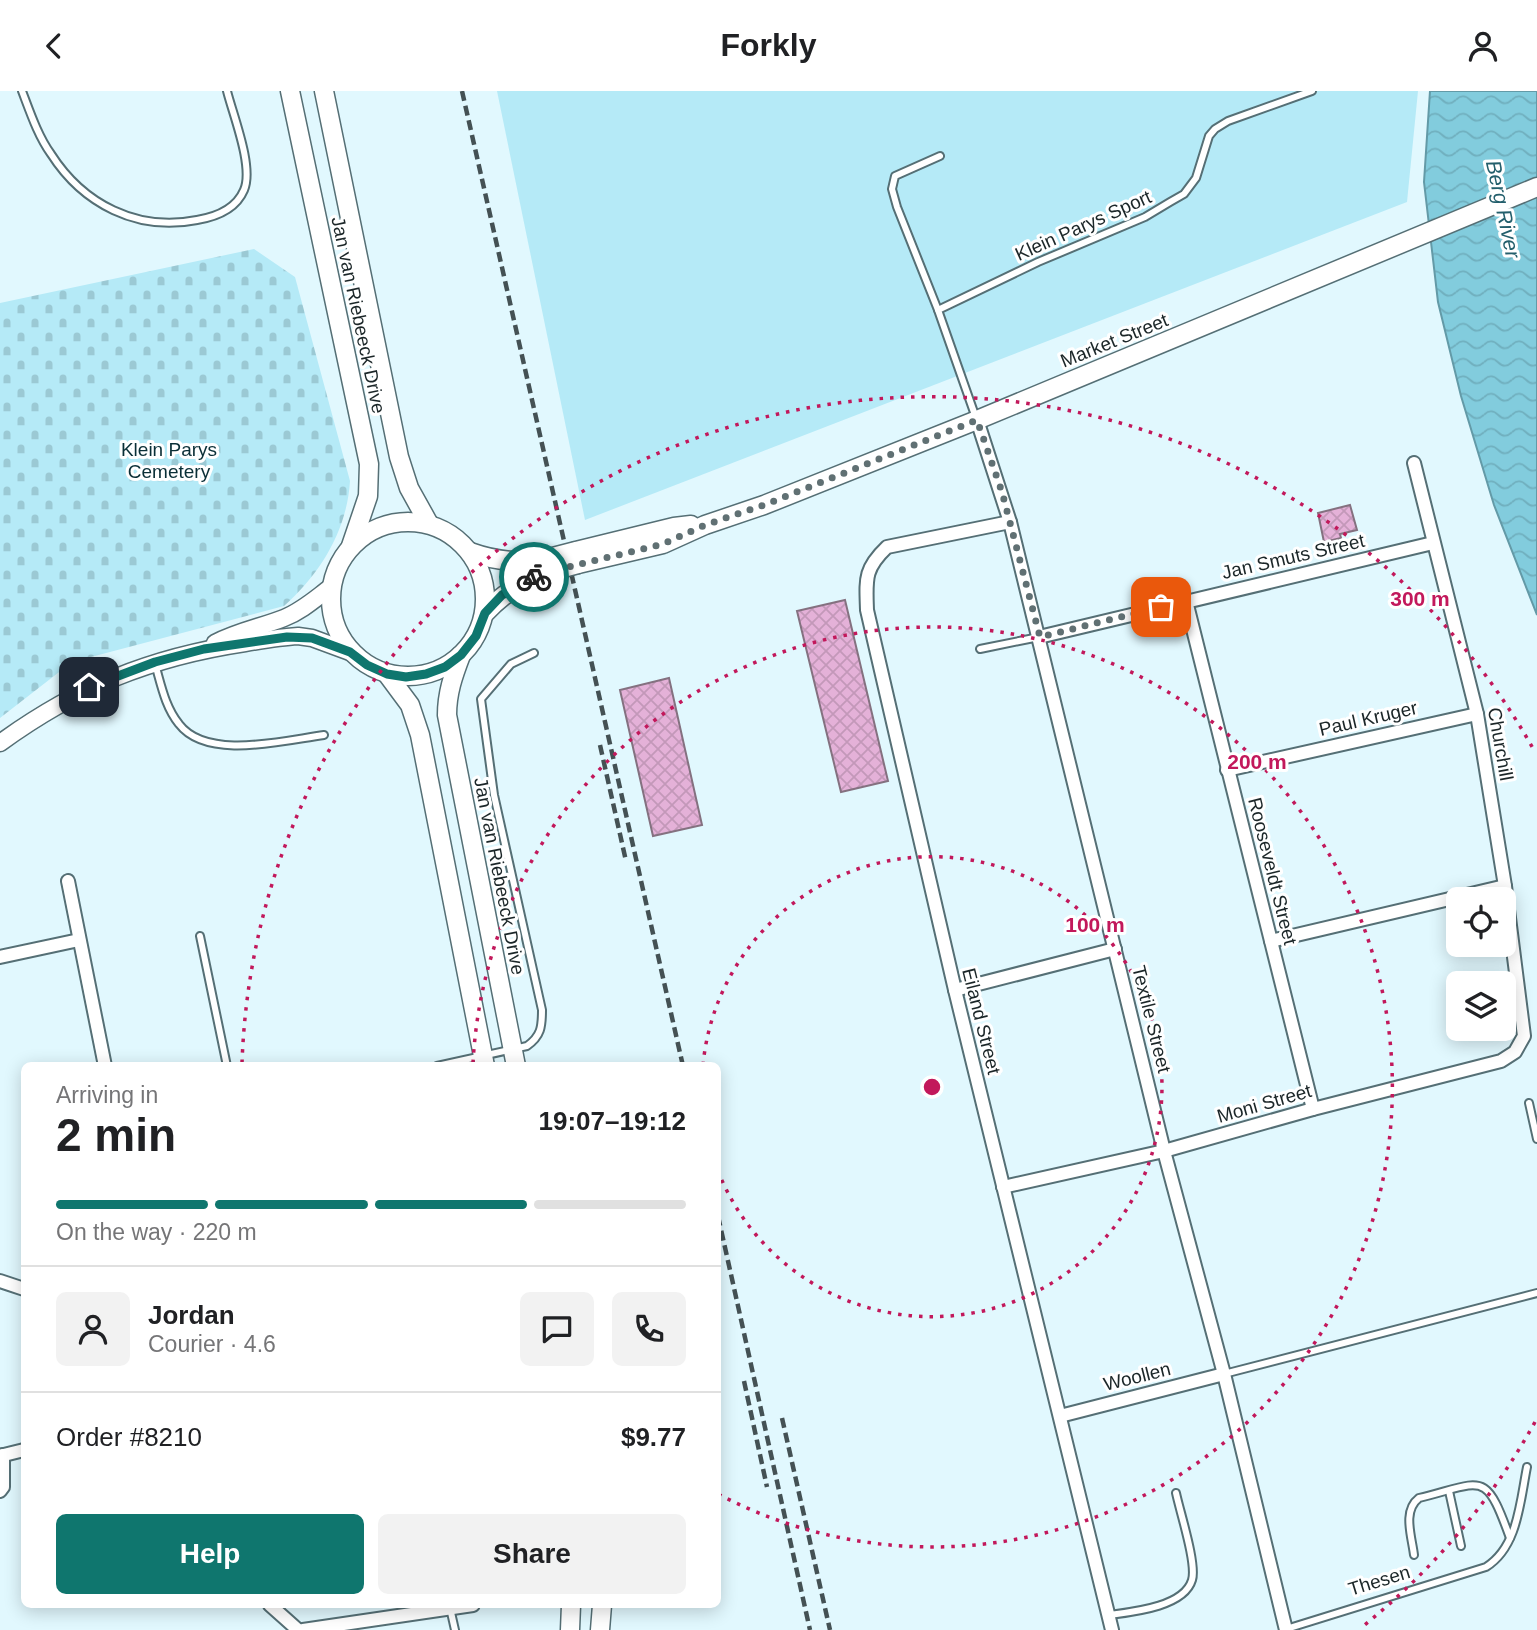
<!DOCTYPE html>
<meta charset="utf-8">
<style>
:root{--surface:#fff;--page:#f2f2f2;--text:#202124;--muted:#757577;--line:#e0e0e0;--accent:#0f766e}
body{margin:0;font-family:Arial,sans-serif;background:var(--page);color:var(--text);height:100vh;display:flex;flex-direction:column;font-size:26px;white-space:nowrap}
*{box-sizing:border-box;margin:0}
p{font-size:23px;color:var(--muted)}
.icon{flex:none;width:38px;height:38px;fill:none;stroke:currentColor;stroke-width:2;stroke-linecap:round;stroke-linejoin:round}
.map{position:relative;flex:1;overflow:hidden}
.details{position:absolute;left:21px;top:971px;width:700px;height:546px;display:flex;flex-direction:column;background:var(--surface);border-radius:10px;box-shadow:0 4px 18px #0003}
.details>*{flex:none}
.buttons{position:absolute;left:1446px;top:796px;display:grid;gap:14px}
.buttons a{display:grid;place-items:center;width:70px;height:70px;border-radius:10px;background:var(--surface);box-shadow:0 4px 18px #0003;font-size:35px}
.pin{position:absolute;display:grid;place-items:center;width:60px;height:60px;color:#fff;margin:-30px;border-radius:14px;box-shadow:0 4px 10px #0006}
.courier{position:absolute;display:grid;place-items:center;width:70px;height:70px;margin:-35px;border:5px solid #0f766e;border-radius:50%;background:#fff;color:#222;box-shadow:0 2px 9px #0007}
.overview em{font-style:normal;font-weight:700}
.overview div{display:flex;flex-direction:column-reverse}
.overview{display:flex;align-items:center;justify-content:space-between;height:119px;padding:0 35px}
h1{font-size:46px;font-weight:700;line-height:52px}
.bar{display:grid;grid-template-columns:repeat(4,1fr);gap:10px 7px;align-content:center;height:84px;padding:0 35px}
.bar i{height:9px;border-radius:5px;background:var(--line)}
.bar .active{background:var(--accent)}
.bar p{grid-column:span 4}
.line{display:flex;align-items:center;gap:18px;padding:0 35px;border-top:2px solid var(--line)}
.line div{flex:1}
.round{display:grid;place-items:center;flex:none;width:74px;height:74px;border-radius:10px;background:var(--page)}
.action{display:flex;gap:14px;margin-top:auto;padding:14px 35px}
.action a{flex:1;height:80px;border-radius:10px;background:var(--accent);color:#fff;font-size:28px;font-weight:700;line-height:80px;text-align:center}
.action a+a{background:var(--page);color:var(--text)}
header{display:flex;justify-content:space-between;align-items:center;height:91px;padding:0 35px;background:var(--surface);font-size:32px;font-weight:700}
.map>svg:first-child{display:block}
.cemetery{fill:url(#cemetery-stones)}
.garden{fill:#b5eaf7}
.water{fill:url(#water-waves);stroke:#639aa7;stroke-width:2}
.building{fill:url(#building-cross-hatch);stroke:#847180;stroke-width:2}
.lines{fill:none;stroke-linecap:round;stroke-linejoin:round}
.service-casing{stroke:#556f75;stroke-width:10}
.minor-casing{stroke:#556f75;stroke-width:16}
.tertiary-casing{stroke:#556f75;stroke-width:19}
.secondary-casing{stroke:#556f75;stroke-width:21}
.service{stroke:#fff;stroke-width:6}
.minor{stroke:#fff;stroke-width:12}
.tertiary{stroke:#fff;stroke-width:16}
.secondary{stroke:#fff;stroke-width:18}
.rail{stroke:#445154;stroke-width:4.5;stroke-dasharray:10 5;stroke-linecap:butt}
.secondary-bridge-casing{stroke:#556f75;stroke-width:21;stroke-linecap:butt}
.secondary-bridge{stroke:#fff;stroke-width:18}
.done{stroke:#607073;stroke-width:7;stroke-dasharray:0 12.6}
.route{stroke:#0f766e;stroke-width:9}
.ring{fill:none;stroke:#c2185b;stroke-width:3.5;stroke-dasharray:3.5 7}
.labels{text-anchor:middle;stroke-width:6;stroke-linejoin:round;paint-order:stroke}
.street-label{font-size:19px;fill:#1b2628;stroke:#fff}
.park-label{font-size:19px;fill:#0a2f37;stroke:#fff}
.water-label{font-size:21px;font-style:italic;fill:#235f6c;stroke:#fff}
.centre{fill:#c2185b;stroke:#fff;stroke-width:3.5}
.ring-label{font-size:21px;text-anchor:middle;font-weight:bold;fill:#c2185b;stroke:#fff;stroke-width:6;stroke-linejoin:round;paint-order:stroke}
</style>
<header><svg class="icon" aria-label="back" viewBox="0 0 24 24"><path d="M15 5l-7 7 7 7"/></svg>Forkly<svg class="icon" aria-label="person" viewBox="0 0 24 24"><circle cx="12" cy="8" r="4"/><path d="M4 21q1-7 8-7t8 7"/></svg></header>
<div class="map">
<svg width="1537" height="1539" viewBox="0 0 1537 1539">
<defs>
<pattern id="cemetery-stones" width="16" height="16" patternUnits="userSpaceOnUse" patternTransform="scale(1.75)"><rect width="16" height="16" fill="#b5eaf7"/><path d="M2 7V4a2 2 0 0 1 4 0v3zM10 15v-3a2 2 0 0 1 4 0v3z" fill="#9bc9d4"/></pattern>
<pattern id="water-waves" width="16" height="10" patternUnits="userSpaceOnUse" patternTransform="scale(1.75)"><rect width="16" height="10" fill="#82ccdd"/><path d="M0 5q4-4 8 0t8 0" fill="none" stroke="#70afbe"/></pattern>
<pattern id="building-cross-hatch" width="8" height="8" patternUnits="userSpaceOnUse" patternTransform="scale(1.75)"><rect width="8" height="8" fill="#e4b1d8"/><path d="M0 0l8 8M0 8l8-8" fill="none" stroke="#c398b9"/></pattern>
</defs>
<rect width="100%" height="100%" fill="#e1f8fe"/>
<path class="cemetery" d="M 254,158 L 295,186 L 350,390 C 347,439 321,482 284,515 L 72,571 L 0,627 L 0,212 Z"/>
<polygon class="garden" points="497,0 1418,0 1407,111 585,429"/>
<polygon class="water" points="1430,0 1537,0 1537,524 1494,414 1461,305 1438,211 1424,91"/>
<g class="building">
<polygon points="1350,414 1357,439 1340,443 1341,447 1324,451 1318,422"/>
<polygon points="845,509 888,690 841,701 797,520"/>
<polygon points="669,587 702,734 653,745 620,599"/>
</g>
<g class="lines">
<defs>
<g id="service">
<path d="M 22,0 C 30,21 38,45 51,63 C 83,113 137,141 197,129 C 215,126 236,118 244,99 C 254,76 233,24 227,0"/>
<polyline points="938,219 897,116 892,98 895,85 940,65"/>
<polyline points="976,327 938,219 1038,171 1145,126 1170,111 1184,103 1196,87 1209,45 1215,38 1228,30 1312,0"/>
<polyline points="980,558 1039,546"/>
<path d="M 155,573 C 161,593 165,616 179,633 C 207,670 285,649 324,644"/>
<polyline points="200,845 227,975"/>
<path d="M 437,975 L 527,955 C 541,945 542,936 542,919 L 494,704 L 481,608 L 511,573 L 534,562"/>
<polyline points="1529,1012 1537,1048"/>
<polyline points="1224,1283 1537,1202"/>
<polyline points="1449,1400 1461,1455"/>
<path d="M 1414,1464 C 1412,1446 1402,1420 1419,1407 C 1484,1391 1485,1378 1510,1447"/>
<polyline points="450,1517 455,1539"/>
<path d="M 1109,1524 C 1132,1521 1184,1516 1192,1489 C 1197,1473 1180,1421 1176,1402"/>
<path d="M 1286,1538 L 1486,1476 C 1518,1456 1520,1411 1527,1376"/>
</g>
<g id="minor">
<polyline points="977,329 1010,431 1164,1060 1224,1283 1286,1539"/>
<path d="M 1010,431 L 887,456 C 864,478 866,488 867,519 L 955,899 L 1112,1539"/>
<polyline points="1186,510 1313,1018"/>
<polyline points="1039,546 1433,452"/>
<polyline points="1227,679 1477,623"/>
<polyline points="68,790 105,975"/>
<polyline points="1271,850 1505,795"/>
<polyline points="0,866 79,849"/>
<polyline points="955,899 1115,858"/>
<polyline points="1003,1096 1164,1060 1313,1018 1501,970 1515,961 1524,945 1505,795 1477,623 1414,372"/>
<polyline points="0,1190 24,1198"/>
<polyline points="1060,1325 1224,1283"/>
<polyline points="0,1365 24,1359"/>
<polyline points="0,1400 3,1396 3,1364"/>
<polyline points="270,1514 298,1539"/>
<polyline points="303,1539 473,1514"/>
</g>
<g id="tertiary">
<path d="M 215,552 C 238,540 261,536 284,527 C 302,520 316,507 331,496"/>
<path d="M 0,652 C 77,596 151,566 245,552 C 263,549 281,546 298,545 L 312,547 L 350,561"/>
</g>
<g id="secondary">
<polyline points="290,0 369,373 368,405 351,455"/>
<polyline points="324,0 399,366 409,397 429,433"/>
<circle cx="408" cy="508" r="77"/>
<polyline points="576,460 674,436 691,434"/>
<path d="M 470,461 C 498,471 520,472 549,467"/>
<polyline points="578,473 663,453 705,434 764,414 977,329 1537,96"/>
<path d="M 485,522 C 505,501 524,489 552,480"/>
<path d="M 461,564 C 453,585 447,602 447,624 L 516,975"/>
<polyline points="387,583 410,614 420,644 485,975"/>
<polyline points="570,1539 571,1514"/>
<polyline points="600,1539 602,1514"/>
</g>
</defs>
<use href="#service" class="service-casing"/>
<use href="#minor" class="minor-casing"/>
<use href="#tertiary" class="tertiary-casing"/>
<use href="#secondary" class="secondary-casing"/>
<use href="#service" class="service"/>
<use href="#minor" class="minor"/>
<use href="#tertiary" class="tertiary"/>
<use href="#secondary" class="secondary"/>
<g class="rail">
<polyline points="462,0 683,975"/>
<polyline points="600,654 626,770"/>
<polyline points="718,1125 810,1539"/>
<polyline points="744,1290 767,1396"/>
<polyline points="782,1327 830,1539"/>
</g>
<defs>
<g id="secondary-bridge">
<polyline points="549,467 576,460"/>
<polyline points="552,480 578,473"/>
</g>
</defs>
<use href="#secondary-bridge" class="secondary-bridge-casing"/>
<use href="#secondary-bridge" class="secondary-bridge"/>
</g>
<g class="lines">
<polyline class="done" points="534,486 552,480 663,453 705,434 764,414 977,329 1002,401 1040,546 1161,516"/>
<polyline class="route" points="89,596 155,571 204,558 287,546 312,547 350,561 367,574 387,583 406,586 426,583 445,576 461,564 476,545 485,522 502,504 534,486"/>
</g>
<g class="ring">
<path d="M703 974A230 230 0 1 1 718 1080"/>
<path d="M473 972A460 460 0 1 1 720 1404"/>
<path d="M1535 1331A690 690 0 0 1 1362 1536M242 972A690 690 0 0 1 1535 661"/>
</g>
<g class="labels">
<g class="street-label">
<text transform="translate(1083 134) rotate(-24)" y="7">Klein Parys Sport</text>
<text transform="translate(359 224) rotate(78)" y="7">Jan van Riebeeck Drive</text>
<text transform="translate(1114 249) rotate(-22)" y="7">Market Street</text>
<text transform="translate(1293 465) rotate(-13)" y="7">Jan Smuts Street</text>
<text transform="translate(1368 627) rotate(-13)" y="7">Paul Kruger</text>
<text transform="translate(1501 653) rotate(80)" y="7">Churchill</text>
<text transform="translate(1273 780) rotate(76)" y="7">Rooseveldt Street</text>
<text transform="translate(500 785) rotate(79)" y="7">Jan van Riebeeck Drive</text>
<text transform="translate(1152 928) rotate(76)" y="7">Textile Street</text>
<text transform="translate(982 930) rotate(76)" y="7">Eiland Street</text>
<text transform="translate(1264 1012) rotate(-16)" y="7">Moni Street</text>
<text transform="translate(1137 1285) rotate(-14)" y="7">Woollen</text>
<text transform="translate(1379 1489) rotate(-17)" y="7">Thesen</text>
</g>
<g class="park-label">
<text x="169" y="365">Klein Parys<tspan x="169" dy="22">Cemetery</tspan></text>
</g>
<g class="water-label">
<text transform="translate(1503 118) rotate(78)" y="7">Berg River</text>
</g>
</g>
<circle cx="932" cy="996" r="10" class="centre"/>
<g class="ring-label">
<text x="1420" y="515">300 m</text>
<text x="1257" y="678">200 m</text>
<text x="1095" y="841">100 m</text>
</g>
</svg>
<div class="buttons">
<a><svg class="icon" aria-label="locate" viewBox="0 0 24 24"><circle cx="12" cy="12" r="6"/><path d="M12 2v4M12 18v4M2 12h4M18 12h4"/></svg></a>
<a><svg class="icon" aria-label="layers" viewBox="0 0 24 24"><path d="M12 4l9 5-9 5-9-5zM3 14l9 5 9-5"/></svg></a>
</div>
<div class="pin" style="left:1161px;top:516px;background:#ea580c"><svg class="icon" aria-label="bag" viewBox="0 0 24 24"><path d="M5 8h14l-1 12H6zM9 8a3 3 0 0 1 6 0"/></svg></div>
<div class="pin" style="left:89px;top:596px;background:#1f2937"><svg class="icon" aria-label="home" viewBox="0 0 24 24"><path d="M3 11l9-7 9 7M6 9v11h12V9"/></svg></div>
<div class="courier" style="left:534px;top:486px"><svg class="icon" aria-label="bike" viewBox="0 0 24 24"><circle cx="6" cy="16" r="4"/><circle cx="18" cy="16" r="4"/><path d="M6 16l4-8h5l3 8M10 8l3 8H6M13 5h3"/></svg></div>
<section class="details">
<div class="overview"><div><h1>2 min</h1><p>Arriving in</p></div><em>19:07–19:12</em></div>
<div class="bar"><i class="active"></i><i class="active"></i><i class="active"></i><i></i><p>On the way · 220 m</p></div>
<div class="line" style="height:126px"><a class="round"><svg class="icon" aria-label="person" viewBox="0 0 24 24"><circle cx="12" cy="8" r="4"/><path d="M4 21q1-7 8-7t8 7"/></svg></a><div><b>Jordan</b><p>Courier · 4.6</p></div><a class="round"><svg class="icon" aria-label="chat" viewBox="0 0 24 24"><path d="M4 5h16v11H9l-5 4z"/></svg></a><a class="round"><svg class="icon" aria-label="phone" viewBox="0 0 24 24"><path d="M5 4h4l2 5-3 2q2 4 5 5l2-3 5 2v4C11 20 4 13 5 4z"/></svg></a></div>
<div class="line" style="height:91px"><div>Order #8210</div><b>$9.77</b></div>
<div class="action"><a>Help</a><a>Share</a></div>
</section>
</div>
